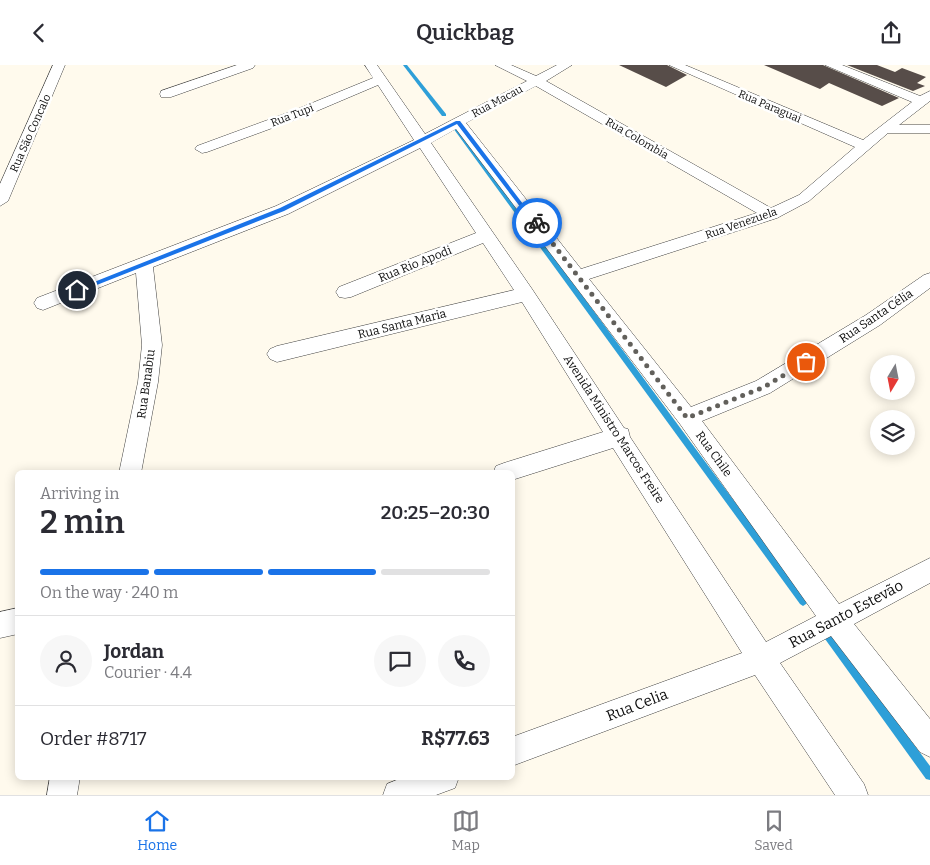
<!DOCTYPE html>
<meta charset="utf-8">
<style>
:root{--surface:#fff;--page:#f7f7f7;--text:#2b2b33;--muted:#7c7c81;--line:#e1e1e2;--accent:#1a73e8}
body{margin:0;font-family:Bitter,serif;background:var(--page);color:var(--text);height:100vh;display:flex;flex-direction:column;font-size:19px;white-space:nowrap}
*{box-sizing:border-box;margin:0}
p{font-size:16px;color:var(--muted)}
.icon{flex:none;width:28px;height:28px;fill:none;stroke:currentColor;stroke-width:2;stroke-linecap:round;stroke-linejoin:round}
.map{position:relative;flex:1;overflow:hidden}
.drawer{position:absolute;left:15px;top:405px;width:500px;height:310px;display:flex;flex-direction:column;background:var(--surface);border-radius:8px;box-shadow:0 2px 12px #0003}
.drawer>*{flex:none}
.needle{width:32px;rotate:190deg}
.fabs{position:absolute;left:870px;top:290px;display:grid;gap:10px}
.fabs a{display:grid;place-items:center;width:45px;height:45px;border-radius:50%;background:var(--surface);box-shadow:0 2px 12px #0003;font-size:25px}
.pin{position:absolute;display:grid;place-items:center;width:42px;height:42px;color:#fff;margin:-21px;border:2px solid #fff;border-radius:50%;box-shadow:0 1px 5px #0007}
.courier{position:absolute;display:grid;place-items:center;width:50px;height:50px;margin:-25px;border:4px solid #1a73e8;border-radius:50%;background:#fff;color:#222;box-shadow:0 1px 6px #0007}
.headline em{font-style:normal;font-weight:600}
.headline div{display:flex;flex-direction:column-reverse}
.headline{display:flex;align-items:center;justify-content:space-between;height:85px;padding:0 25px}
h1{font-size:32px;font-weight:600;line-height:38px}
.bar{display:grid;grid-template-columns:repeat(4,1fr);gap:8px 5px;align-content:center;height:60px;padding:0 25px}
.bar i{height:6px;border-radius:4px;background:var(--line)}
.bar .selected{background:var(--accent)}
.bar p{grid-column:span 4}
.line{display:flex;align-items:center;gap:12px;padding:0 25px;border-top:1px solid var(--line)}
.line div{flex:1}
.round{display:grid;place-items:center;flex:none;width:52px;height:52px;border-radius:26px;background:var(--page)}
header{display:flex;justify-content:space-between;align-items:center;height:65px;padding:0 25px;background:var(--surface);font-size:22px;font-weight:600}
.menu{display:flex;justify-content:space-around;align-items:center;height:70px;border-top:1px solid var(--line);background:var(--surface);font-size:14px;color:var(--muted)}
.menu a{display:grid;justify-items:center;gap:2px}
.menu .selected{color:var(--accent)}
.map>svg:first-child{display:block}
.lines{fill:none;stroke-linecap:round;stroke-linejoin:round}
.stream{fill:#2e9fd8;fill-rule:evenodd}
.building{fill:#574d49}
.street-casing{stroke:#404040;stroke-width:1}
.street{fill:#fff;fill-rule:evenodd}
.route{fill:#1a73e8}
.done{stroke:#62605b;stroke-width:5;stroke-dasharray:0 9}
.labels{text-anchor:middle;stroke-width:5;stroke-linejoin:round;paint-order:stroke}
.far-street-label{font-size:11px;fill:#0d0d0d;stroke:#fff}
.street-label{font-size:12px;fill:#0d0d0d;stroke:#fff}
.near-street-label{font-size:15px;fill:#0d0d0d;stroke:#fff}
</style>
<header><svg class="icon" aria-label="back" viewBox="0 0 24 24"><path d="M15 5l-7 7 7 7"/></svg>Quickbag<svg class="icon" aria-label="share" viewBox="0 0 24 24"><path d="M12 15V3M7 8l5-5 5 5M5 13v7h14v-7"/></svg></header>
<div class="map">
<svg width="930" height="730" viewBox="0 0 930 730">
<rect width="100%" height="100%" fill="#fffaed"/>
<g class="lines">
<g class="stream">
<polygon points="403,0 407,0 446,49 446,51 442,51"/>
<polygon points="453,61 457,61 806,533 808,536 806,539 803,541 800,539 453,63"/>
<polygon points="823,559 826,561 930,701 930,715 926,714 820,567 818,564 820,561"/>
</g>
</g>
<g class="building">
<polygon points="619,0 667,0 687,10 666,22"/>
<polygon points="764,0 823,0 899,33 882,41 829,18 820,24"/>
<polygon points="847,0 877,0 895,7 902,3 926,12 917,18 925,21 913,26"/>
</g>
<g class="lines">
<defs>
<g id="street">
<polygon points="53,0 65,0 8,136 0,141 0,119"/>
<polygon points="237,0 255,0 253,3 171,32 161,32 160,29 161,26"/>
<path d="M 365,0 L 377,0 L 425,69 L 527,16 L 495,0 L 511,0 L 536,11 L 557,0 L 572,0 L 546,16 L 771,143 L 799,130 L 855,82 L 669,0 L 685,0 L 863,75 L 912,37 L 825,0 L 842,0 L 920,31 L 930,26 L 930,36 L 899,60 L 930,60 L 930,68 L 888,68 L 809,136 L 777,153 L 589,214 L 691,342 L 756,316 L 866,250 L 924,210 L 930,208 L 930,223 L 880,260 L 770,328 L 702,356 L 839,539 L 930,493 L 930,518 L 854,559 L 930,654 L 930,692 L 920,687 L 831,571 L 780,598 L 864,719 L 868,730 L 835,730 L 755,610 L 512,701 L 512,672 L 742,588 L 613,383 L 512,415 L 512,408 L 493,408 L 496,401 L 504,398 L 603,367 L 522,237 L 277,297 L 270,294 L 267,289 L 270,284 L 277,281 L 514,225 L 483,178 L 351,232 L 345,233 L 339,232 L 336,227 L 339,222 L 476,168 L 420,83 L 288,149 L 153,202 L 162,280 L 158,317 L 141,408 L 119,408 L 138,317 L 142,280 L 136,208 L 43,245 L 37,243 L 34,238 L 37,233 L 276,141 L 414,75 L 378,20 L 305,51 L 207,87 L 202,88 L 195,84 L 197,81 L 295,45 L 373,13 ZM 536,21 L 757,148 L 581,204 L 466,58 ZM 456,64 L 680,359 L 816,551 L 766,577 L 630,372 L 628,364 L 624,363 L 532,224 L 431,78 Z"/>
<polygon points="18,543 18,569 0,573 0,547"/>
<polygon points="50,712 80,712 77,730 47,730"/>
<polygon points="404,712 459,712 455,723 436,730 383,730 387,719"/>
</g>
</defs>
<use href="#street" class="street-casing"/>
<use href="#street" class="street"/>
</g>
<polygon class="route" points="456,56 460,56 539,160 534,160 457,59 284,146 79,227 74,225 280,143"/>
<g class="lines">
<polyline class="done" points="537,158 687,353 764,322 806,297"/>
</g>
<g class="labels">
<g class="far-street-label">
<text transform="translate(497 36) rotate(-28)" y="4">Rua Macau</text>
<text transform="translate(770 41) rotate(23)" y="4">Rua Paraguai</text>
<text transform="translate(292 50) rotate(-21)" y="4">Rua Tupi</text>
<text transform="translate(30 68) rotate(-66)" y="4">Rua São Concalo</text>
<text transform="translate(637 73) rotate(30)" y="4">Rua Colombia</text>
<text transform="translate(741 158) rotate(-19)" y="4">Rua Venezuela</text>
</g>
<g class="street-label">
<text transform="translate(415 199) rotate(-22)" y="4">Rua Rio Apodi</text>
<text transform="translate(876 251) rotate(-34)" y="4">Rua Santa Célia</text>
<text transform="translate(402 259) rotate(-14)" y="4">Rua Santa Maria</text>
<text transform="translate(146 319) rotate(-82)" y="4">Rua Banabiu</text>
<text transform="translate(614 364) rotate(57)" y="4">Avenida Ministro Marcos Freire</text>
<text transform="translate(714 389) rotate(54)" y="4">Rua Chile</text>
</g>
<g class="near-street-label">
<text transform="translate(846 549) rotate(-28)" y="5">Rua Santo Estevão</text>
<text transform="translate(637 640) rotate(-21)" y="5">Rua Celia</text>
</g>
</g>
</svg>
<div class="fabs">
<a><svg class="needle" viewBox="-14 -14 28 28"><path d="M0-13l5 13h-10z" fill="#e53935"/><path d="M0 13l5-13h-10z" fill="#7c7c81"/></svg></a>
<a><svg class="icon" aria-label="layers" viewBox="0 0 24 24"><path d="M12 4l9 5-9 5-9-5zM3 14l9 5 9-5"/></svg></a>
</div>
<div class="pin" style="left:806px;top:297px;background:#ea580c"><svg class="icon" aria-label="bag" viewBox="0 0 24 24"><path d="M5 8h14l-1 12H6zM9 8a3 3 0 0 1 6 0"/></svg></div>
<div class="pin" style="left:77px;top:225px;background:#1f2937"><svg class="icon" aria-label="home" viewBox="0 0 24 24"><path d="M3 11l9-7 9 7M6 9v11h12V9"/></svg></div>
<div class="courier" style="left:537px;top:158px"><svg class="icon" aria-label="bike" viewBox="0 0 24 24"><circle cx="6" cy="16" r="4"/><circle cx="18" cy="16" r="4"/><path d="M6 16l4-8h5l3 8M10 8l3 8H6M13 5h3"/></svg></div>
<section class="drawer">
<div class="headline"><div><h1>2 min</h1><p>Arriving in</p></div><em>20:25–20:30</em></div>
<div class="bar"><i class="selected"></i><i class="selected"></i><i class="selected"></i><i></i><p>On the way · 240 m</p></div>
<div class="line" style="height:90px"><a class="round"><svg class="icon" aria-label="person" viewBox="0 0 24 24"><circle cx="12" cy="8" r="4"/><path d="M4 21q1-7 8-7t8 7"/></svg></a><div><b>Jordan</b><p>Courier · 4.4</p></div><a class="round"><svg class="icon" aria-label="chat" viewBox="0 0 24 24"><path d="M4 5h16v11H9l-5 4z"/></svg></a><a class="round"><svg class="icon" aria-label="phone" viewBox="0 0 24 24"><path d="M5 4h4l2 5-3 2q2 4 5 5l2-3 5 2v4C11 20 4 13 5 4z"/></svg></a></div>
<div class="line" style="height:65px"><div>Order #8717</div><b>R$77.63</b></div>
</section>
</div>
<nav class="menu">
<a class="selected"><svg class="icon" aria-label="home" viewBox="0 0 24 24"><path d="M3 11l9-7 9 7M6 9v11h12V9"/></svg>Home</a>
<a><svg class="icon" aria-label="map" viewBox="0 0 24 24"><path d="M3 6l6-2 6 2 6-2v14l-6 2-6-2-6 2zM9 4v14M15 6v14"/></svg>Map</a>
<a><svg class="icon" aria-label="saved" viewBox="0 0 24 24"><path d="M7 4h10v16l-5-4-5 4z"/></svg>Saved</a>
</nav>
